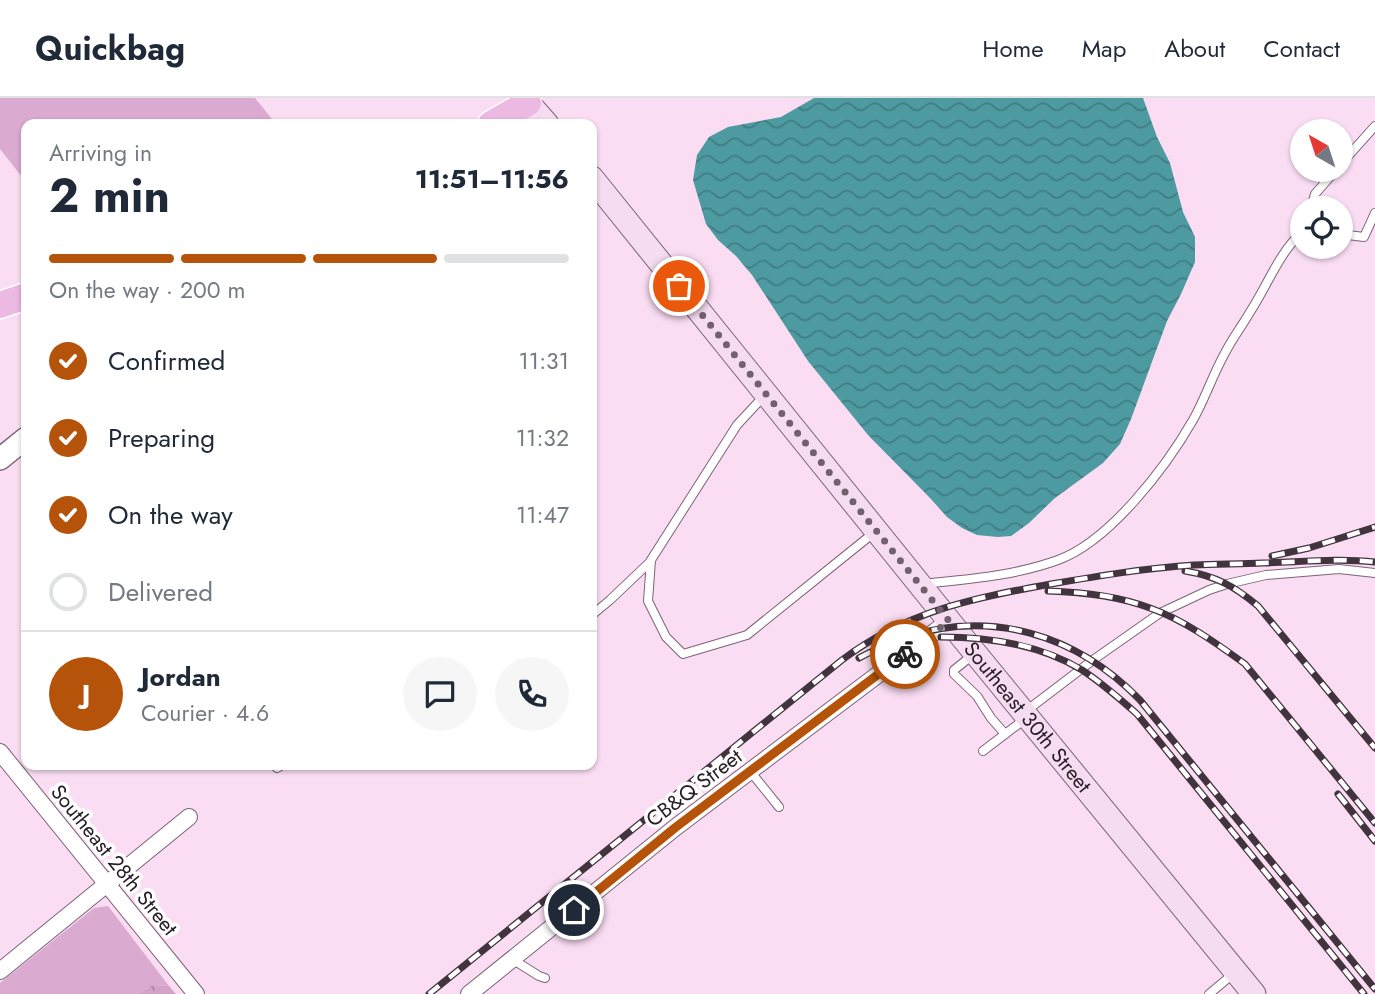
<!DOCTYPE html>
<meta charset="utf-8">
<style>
:root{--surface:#fff;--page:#f6f6f7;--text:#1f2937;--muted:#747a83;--line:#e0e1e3;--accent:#b45309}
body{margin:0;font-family:Jost,sans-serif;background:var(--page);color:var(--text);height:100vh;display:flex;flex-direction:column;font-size:26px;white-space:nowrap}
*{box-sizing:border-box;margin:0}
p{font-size:23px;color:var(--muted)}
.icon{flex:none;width:38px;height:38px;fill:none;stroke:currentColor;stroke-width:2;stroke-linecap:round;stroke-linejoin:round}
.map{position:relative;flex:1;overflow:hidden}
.drawer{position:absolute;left:21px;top:21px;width:576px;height:651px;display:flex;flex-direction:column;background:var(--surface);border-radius:14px;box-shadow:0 2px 5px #0004}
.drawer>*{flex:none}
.needle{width:46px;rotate:321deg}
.tools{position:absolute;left:1290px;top:21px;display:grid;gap:14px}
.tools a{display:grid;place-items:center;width:63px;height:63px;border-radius:50%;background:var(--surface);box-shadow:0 2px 5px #0004;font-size:35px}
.pin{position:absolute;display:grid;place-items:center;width:60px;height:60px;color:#fff;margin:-30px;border:4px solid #fff;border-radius:50%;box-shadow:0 2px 7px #0007}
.courier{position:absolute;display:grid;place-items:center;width:70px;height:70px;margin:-35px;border:5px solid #b45309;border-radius:50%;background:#fff;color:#222;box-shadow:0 2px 9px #0007}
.summary em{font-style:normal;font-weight:700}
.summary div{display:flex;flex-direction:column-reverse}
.summary{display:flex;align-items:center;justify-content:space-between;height:119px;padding:0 28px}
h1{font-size:46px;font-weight:700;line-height:52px}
.bar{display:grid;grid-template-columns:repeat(4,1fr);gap:10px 7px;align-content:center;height:84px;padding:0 28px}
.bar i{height:9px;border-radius:5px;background:var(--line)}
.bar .current{background:var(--accent)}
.bar p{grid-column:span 4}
.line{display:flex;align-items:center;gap:18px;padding:0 28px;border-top:2px solid var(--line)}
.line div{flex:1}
.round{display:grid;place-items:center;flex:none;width:74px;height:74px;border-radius:37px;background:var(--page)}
ol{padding:0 28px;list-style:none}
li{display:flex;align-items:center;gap:21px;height:77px}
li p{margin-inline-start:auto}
li .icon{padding:7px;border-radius:50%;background:var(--accent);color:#fff;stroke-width:4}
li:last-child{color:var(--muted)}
li i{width:38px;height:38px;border:4px solid var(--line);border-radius:50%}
header{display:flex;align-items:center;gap:42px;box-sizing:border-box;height:98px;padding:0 35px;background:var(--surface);border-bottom:2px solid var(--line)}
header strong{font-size:33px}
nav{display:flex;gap:38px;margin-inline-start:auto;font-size:24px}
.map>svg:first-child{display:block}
.grass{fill:#dbaad0}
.forest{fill:url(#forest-crowns)}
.water{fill:url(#water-waves)}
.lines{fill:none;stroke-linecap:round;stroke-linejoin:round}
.service-casing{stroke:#7c6377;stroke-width:10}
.minor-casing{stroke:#7c6377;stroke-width:18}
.tertiary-casing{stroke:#7c6377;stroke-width:24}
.secondary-casing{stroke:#7c6377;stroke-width:25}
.primary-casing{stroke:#fff;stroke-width:29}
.service{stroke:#fff;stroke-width:8}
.minor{stroke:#fff;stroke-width:16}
.tertiary{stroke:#fff;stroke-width:21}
.secondary{stroke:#f6dcf1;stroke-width:23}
.primary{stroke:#ecb9e3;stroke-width:26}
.rail-casing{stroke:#42343f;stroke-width:7}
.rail{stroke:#fff;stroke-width:4.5;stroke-dasharray:13;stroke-linecap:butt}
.done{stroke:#72606e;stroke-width:7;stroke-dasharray:0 12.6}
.route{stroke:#b45309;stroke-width:9}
.labels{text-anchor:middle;stroke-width:7;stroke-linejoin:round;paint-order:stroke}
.street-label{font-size:21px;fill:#281d26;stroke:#fff}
</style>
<header>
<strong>Quickbag</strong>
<nav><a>Home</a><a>Map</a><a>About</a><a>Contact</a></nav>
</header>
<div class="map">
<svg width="1375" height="896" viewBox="0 0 1375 896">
<defs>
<pattern id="forest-crowns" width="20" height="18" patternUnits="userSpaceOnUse" patternTransform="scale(1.75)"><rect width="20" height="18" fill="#d3a2c9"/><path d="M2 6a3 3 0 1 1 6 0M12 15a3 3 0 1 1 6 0" fill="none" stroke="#ab83a3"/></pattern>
<pattern id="water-waves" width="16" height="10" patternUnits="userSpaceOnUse" patternTransform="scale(1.75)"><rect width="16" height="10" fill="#4d9aa1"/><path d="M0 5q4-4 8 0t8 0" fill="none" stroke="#407d83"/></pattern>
</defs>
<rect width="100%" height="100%" fill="#faddf3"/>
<g class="grass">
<polygon points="0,0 255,0 276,26 26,26 26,84 0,51"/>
<polygon points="108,808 169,888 153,887 138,896 0,896 0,885 94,810"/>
</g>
<polygon class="forest" points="153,887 169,888 176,896 138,896"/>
<polygon class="water" points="814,0 1143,0 1157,39 1170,65 1183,114 1195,139 1195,164 1181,196 1167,223 1131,321 1120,346 1103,365 1055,400 1029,425 1011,438 998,439 977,437 962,430 947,419 930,400 868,337 808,263 752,177 736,158 718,142 706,126 693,82 697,57 709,39 728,29 781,19"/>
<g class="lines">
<defs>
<g id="service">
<polyline points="1340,67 1375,28"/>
<polyline points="1311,110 1315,96 1336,72"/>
<polyline points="1340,136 1364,139 1375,115"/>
<polyline points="764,298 737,327 651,462 648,503 666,539 683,556 747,537 876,433"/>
<path d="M 922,486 C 969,481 1014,478 1058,462 C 1110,443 1166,369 1193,322 C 1205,301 1213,276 1225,255 C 1232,241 1242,228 1250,214 C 1267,188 1279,155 1302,134"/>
<polyline points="592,517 610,502 651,463"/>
<polyline points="974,556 954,572 954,576 977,598 991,620 1005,636"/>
<polyline points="1026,613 1093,562 1160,515 1209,492 1227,486 1266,477 1339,471 1375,475"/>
<polyline points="983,653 1025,621"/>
<polyline points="274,667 277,670 282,667"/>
<polyline points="750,673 779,709"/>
<polyline points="512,861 539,878 545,880"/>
<polyline points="1209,896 1233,876"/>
</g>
<g id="minor">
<polyline points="0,654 196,896"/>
<polyline points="0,873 189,719"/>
<polyline points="469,896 676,729 949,523"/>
</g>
<polyline id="tertiary" points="0,361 26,340"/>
<g id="secondary">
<polyline points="524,0 547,26"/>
<path id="s1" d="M 592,80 L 962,539 L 1254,896"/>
</g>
<g id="primary">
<polyline points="491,26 528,5"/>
<polyline points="0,207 26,198"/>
</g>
</defs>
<use href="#service" class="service-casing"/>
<use href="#minor" class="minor-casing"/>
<use href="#tertiary" class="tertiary-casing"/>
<use href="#secondary" class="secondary-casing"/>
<use href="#primary" class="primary-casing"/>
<use href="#service" class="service"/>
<use href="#minor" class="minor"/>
<use href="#tertiary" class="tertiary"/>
<use href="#secondary" class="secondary"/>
<use href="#primary" class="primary"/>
<defs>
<g id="rail">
<polyline points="1272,458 1309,450 1375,429"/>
<path d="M 1185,473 C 1216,478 1234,488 1258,508 L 1375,650"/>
<path d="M 1048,493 C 1083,494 1118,498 1150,510 C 1184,522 1216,545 1245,566 L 1375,725"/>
<path d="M 941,539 C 990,539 1039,546 1082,572 C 1102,585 1120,601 1137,616 L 1364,896"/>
<path d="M 859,560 C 873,553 887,545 903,540 C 991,510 1077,537 1140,602 L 1375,891"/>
<polyline points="1338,696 1375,743"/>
<path d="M 429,896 L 842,562 C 907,513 973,500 1051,486 C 1098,478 1146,470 1194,467 C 1217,466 1240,466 1263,465 C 1300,464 1338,460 1375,464"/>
</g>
</defs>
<use href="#rail" class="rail-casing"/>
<use href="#rail" class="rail"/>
</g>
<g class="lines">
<polyline class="done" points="679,188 949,523 905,556"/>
<polyline class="route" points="574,812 676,729 905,556"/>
</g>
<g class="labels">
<g class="street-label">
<text dy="7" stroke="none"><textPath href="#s1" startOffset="693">Southeast 30th Street</textPath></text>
<text transform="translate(694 690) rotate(-37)" y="7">CB&amp;Q Street</text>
<text transform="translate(114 762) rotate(51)" y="7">Southeast 28th Street</text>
</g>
</g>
</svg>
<div class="tools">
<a><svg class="needle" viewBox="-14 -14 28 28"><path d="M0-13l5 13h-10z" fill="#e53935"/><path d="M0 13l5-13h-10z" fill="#747a83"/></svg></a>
<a><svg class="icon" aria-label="locate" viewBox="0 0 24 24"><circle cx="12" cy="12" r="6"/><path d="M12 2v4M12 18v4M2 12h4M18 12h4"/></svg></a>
</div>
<div class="pin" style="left:679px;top:188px;background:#ea580c"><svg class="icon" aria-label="bag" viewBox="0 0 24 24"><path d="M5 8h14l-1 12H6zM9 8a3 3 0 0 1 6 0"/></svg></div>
<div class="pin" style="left:574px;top:812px;background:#1f2937"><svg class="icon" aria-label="home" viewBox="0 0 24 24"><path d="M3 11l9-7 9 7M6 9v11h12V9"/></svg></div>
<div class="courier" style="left:905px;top:556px"><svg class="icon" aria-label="bike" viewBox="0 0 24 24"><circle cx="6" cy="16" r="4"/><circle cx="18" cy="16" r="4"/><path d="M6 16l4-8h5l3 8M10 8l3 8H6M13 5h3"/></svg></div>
<section class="drawer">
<div class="summary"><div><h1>2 min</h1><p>Arriving in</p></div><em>11:51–11:56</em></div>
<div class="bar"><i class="current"></i><i class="current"></i><i class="current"></i><i></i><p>On the way · 200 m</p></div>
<ol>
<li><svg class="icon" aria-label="check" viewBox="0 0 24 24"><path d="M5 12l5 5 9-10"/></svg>Confirmed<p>11:31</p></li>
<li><svg class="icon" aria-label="check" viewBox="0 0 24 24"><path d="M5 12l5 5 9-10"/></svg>Preparing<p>11:32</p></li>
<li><svg class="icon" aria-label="check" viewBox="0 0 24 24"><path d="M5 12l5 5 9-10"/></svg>On the way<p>11:47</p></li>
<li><i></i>Delivered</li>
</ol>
<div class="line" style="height:126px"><b class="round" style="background:var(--accent);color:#fff">J</b><div><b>Jordan</b><p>Courier · 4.6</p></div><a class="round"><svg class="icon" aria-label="chat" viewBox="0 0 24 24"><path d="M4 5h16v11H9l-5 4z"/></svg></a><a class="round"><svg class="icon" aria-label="phone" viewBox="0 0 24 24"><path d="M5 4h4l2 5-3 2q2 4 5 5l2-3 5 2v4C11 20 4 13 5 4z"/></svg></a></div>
</section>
</div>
